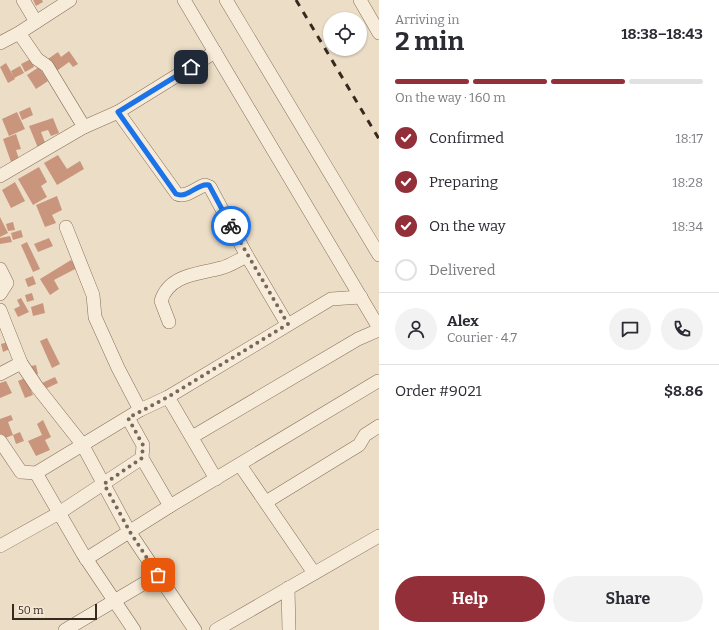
<!DOCTYPE html>
<meta charset="utf-8">
<style>
:root{--surface:#fff;--page:#f2f2f3;--text:#2b2b33;--muted:#7c7c81;--line:#e1e1e2;--accent:#932f39}
body{margin:0;font-family:Bitter,serif;background:var(--page);color:var(--text);height:100vh;display:flex;flex-direction:column;font-size:15px;white-space:nowrap}
*{box-sizing:border-box;margin:0}
p{font-size:13px;color:var(--muted)}
.icon{flex:none;width:22px;height:22px;fill:none;stroke:currentColor;stroke-width:2;stroke-linecap:round;stroke-linejoin:round}
.map{position:relative;flex:1;overflow:hidden}
.side{display:flex;flex-direction:column;background:var(--surface);width:340px}
.side>*{flex:none}
.controls{position:absolute;left:323px;top:12px;display:grid;gap:8px}
.controls a{display:grid;place-items:center;width:44px;height:44px;border-radius:50%;background:var(--surface);box-shadow:0 1px 3px #0004;font-size:20px}
.scale{position:absolute;left:12px;bottom:10px;width:85px;box-sizing:border-box;padding-left:4px;border:2px solid #38291f;border-top:0;font-size:11px;line-height:14px;white-space:nowrap;color:#38291f;-webkit-text-stroke:3px #f4e8d5;paint-order:stroke}
.pin{position:absolute;display:grid;place-items:center;width:34px;height:34px;color:#fff;margin:-17px;border-radius:8px;box-shadow:0 2px 6px #0006}
.courier{position:absolute;display:grid;place-items:center;width:40px;height:40px;margin:-20px;border:3px solid #1a73e8;border-radius:50%;background:#fff;color:#222;box-shadow:0 1px 5px #0007}
.summary em{font-style:normal;font-weight:700}
.summary div{display:flex;flex-direction:column-reverse}
.summary{display:flex;align-items:center;justify-content:space-between;height:68px;padding:0 16px}
h1{font-size:26px;font-weight:700;line-height:30px}
.bar{display:grid;grid-template-columns:repeat(4,1fr);gap:6px 4px;align-content:center;height:48px;padding:0 16px}
.bar i{height:5px;border-radius:3px;background:var(--line)}
.bar .on{background:var(--accent)}
.bar p{grid-column:span 4}
.line{display:flex;align-items:center;gap:10px;padding:0 16px;border-top:1px solid var(--line)}
.line div{flex:1}
.round{display:grid;place-items:center;flex:none;width:42px;height:42px;border-radius:21px;background:var(--page)}
ol{padding:0 16px;list-style:none}
li{display:flex;align-items:center;gap:12px;height:44px}
li p{margin-inline-start:auto}
li .icon{padding:4px;border-radius:50%;background:var(--accent);color:#fff;stroke-width:4}
li:last-child{color:var(--muted)}
li i{width:22px;height:22px;border:2px solid var(--line);border-radius:50%}
.primary-button{display:flex;gap:8px;margin-top:auto;padding:8px 16px}
.primary-button a{flex:1;height:46px;border-radius:24px;background:var(--accent);color:#fff;font-size:16px;font-weight:700;line-height:46px;text-align:center}
.primary-button a+a{background:var(--page);color:var(--text)}
main{display:flex;flex:1;min-height:0}
.map>svg:first-child{display:block}
.building{fill:#c9967d}
.lines{fill:none;stroke-linecap:round;stroke-linejoin:round}
.minor-casing{stroke:#876f5c;stroke-width:14}
.minor{stroke:#f7ebd9;stroke-width:13}
.rail{stroke:#38291f;stroke-width:3;stroke-dasharray:7 7;stroke-linecap:butt}
.done{stroke:#776859;stroke-width:4;stroke-dasharray:0 7.2}
.route{stroke:#1a73e8;stroke-width:5}
</style>
<main>
<div class="map">
<svg width="379" height="630" viewBox="0 0 379 630">
<rect width="100%" height="100%" fill="#ecddc6"/>
<g class="building">
<polygon points="33,0 42,0 43,2 36,6"/>
<polygon points="69,51 78,64 73,67 69,62 54,73 45,61 58,52 61,57"/>
<polygon points="31,59 34,67 25,72 21,64"/>
<polygon points="6,63 15,79 8,83 0,67"/>
<polygon points="20,66 24,73 14,78 11,71"/>
<polygon points="39,67 48,81 36,89 27,75"/>
<polygon points="30,107 33,115 22,120 19,112"/>
<polygon points="17,112 25,129 9,136 2,119"/>
<polygon points="53,118 59,133 51,136 48,130 41,132 46,145 38,148 29,126"/>
<polygon points="16,134 21,149 16,150 19,159 11,162 3,139"/>
<polygon points="58,155 67,169 80,161 84,169 57,185 44,163"/>
<polygon points="39,167 47,182 41,186 47,197 33,205 18,179"/>
<polygon points="15,182 25,201 11,208 2,190"/>
<polygon points="57,196 62,210 52,215 56,223 45,227 36,205"/>
<polygon points="0,217 8,233 0,237"/>
<polygon points="13,222 15,230 8,231 6,224"/>
<polygon points="21,230 23,237 13,240 11,233"/>
<polygon points="10,236 12,242 0,244 0,238"/>
<polygon points="49,238 53,246 38,252 34,244"/>
<polygon points="27,242 40,269 33,272 21,245"/>
<polygon points="71,260 77,268 54,280 59,289 50,295 40,279"/>
<polygon points="33,276 36,284 28,287 25,279"/>
<polygon points="32,293 34,300 27,302 25,295"/>
<polygon points="21,298 29,312 18,317 14,309 20,306 17,300"/>
<polygon points="43,303 45,313 33,316 31,307"/>
<polygon points="47,338 60,364 52,368 40,341"/>
<polygon points="8,342 10,349 3,352 1,344"/>
<polygon points="36,365 38,374 28,376 26,367"/>
<polygon points="55,377 58,383 45,389 42,383"/>
<polygon points="25,378 33,395 25,398 18,381"/>
<polygon points="6,381 12,393 0,398 0,383"/>
<polygon points="11,415 13,420 8,422 13,435 0,440 0,419"/>
<polygon points="43,420 51,437 45,440 50,450 36,456 28,441 42,435 37,424"/>
<polygon points="20,432 24,441 16,444 13,435"/>
</g>
<g class="lines">
<defs>
<g id="minor">
<polyline points="23,0 36,22"/>
<polyline points="184,0 379,328"/>
<polyline points="226,0 379,255"/>
<polyline points="360,0 379,33"/>
<polyline points="19,33 37,59 47,66 84,127"/>
<polyline points="0,43 19,33 70,0"/>
<path d="M 118,112 L 177,194 C 186,198 196,188 205,185 L 210,187 L 247,256 L 287,324"/>
<polyline points="0,176 84,127 118,112 215,52"/>
<polyline points="66,227 93,295 95,317 118,368 140,410"/>
<polyline points="0,269 7,283 0,294"/>
<polyline points="0,310 21,363 37,387 82,444 130,533 195,630"/>
<path d="M 169,322 L 161,301 C 169,274 200,274 221,268 C 230,266 238,260 247,256"/>
<polyline points="0,374 21,363"/>
<polyline points="168,397 216,479"/>
<polyline points="128,418 143,445 142,458 170,506"/>
<polyline points="192,437 358,339 379,330"/>
<polyline points="0,441 21,472 36,473 140,410 168,397 331,299 361,297"/>
<polyline points="240,465 314,573"/>
<polyline points="36,473 83,554 134,630"/>
<polyline points="266,502 359,445 365,435 379,426"/>
<polyline points="0,546 59,513 142,458"/>
<polyline points="86,559 170,506 378,381"/>
<polyline points="288,588 289,630"/>
<polyline points="65,630 158,575"/>
<polyline points="216,630 379,536"/>
</g>
</defs>
<use href="#minor" class="minor-casing"/>
<use href="#minor" class="minor"/>
<polyline class="rail" points="296,0 379,139"/>
</g>
<g class="lines">
<polyline class="done" points="158,575 130,532 104,484 142,458 143,445 128,418 168,397 288,324 231,226"/>
<path class="route" d="M 191,67 L 118,112 L 176,194 C 188,199 197,183 209,185 L 231,226"/>
</g>
</svg>
<div class="controls">
<a><svg class="icon" aria-label="locate" viewBox="0 0 24 24"><circle cx="12" cy="12" r="6"/><path d="M12 2v4M12 18v4M2 12h4M18 12h4"/></svg></a>
</div>
<div class="scale">50 m</div>
<div class="pin" style="left:158px;top:575px;background:#ea580c"><svg class="icon" aria-label="bag" viewBox="0 0 24 24"><path d="M5 8h14l-1 12H6zM9 8a3 3 0 0 1 6 0"/></svg></div>
<div class="pin" style="left:191px;top:67px;background:#1f2937"><svg class="icon" aria-label="home" viewBox="0 0 24 24"><path d="M3 11l9-7 9 7M6 9v11h12V9"/></svg></div>
<div class="courier" style="left:231px;top:226px"><svg class="icon" aria-label="bike" viewBox="0 0 24 24"><circle cx="6" cy="16" r="4"/><circle cx="18" cy="16" r="4"/><path d="M6 16l4-8h5l3 8M10 8l3 8H6M13 5h3"/></svg></div>
</div>
<section class="side">
<div class="summary"><div><h1>2 min</h1><p>Arriving in</p></div><em>18:38–18:43</em></div>
<div class="bar"><i class="on"></i><i class="on"></i><i class="on"></i><i></i><p>On the way · 160 m</p></div>
<ol>
<li><svg class="icon" aria-label="check" viewBox="0 0 24 24"><path d="M5 12l5 5 9-10"/></svg>Confirmed<p>18:17</p></li>
<li><svg class="icon" aria-label="check" viewBox="0 0 24 24"><path d="M5 12l5 5 9-10"/></svg>Preparing<p>18:28</p></li>
<li><svg class="icon" aria-label="check" viewBox="0 0 24 24"><path d="M5 12l5 5 9-10"/></svg>On the way<p>18:34</p></li>
<li><i></i>Delivered</li>
</ol>
<div class="line" style="height:72px"><a class="round"><svg class="icon" aria-label="person" viewBox="0 0 24 24"><circle cx="12" cy="8" r="4"/><path d="M4 21q1-7 8-7t8 7"/></svg></a><div><b>Alex</b><p>Courier · 4.7</p></div><a class="round"><svg class="icon" aria-label="chat" viewBox="0 0 24 24"><path d="M4 5h16v11H9l-5 4z"/></svg></a><a class="round"><svg class="icon" aria-label="phone" viewBox="0 0 24 24"><path d="M5 4h4l2 5-3 2q2 4 5 5l2-3 5 2v4C11 20 4 13 5 4z"/></svg></a></div>
<div class="line" style="height:52px"><div>Order #9021</div><b>$8.86</b></div>
<div class="primary-button"><a>Help</a><a>Share</a></div>
</section>
</main>
